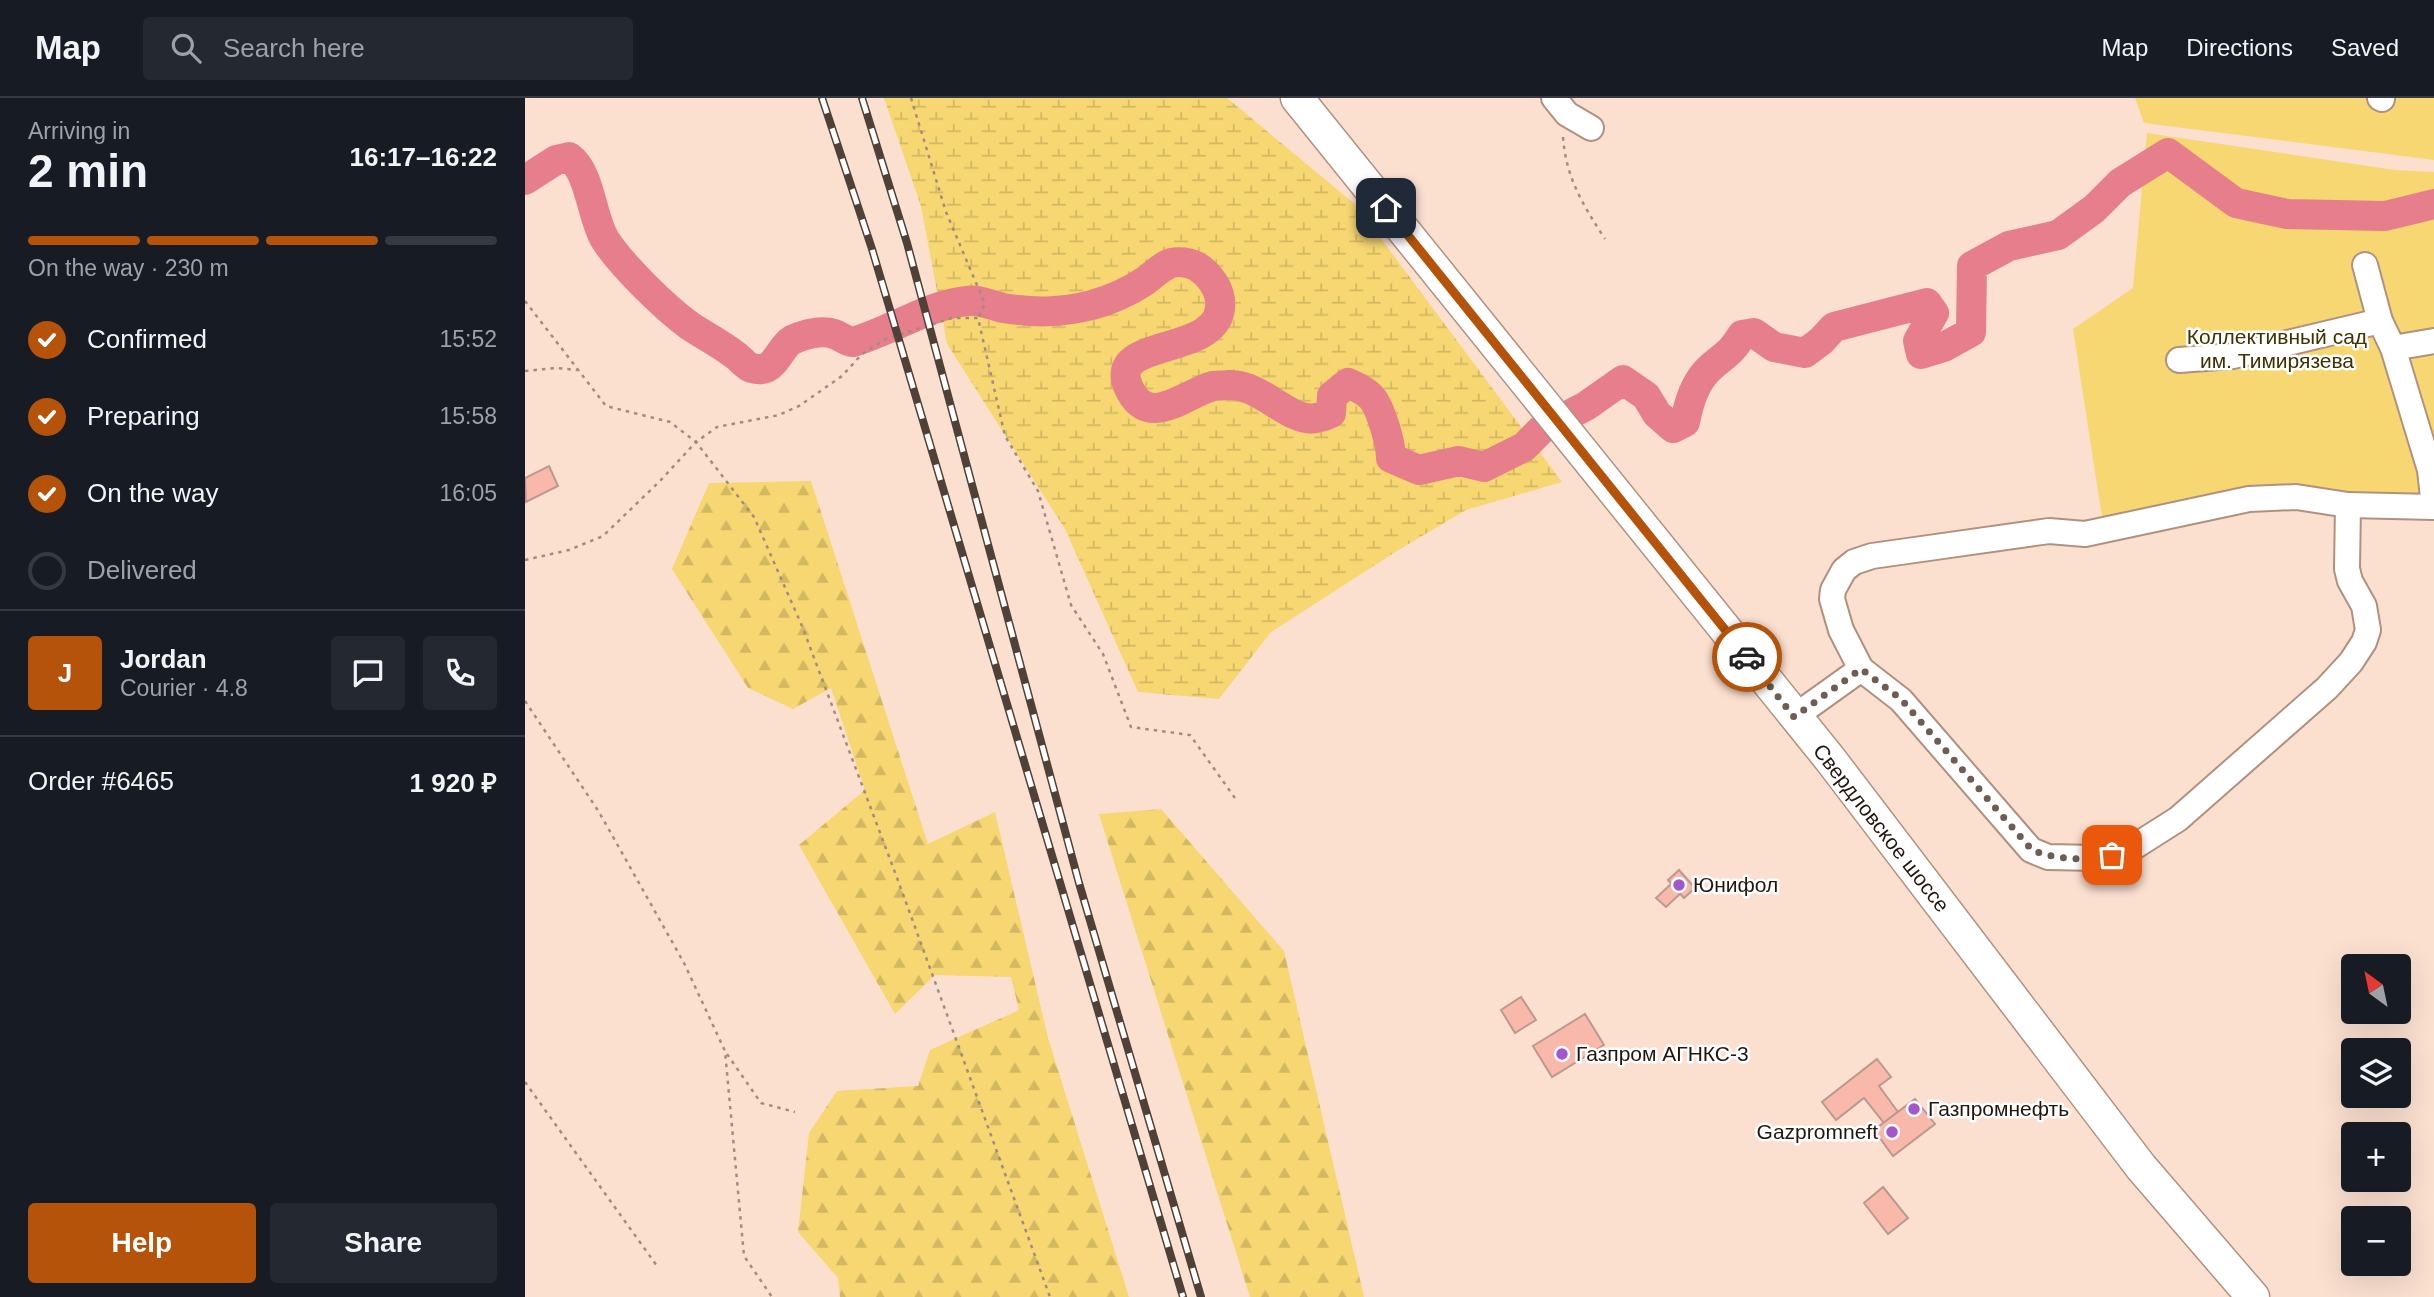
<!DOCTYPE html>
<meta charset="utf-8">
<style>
:root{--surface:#171b24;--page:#242831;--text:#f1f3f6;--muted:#9ea1a6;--line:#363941;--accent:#b45309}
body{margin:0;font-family:Helvetica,sans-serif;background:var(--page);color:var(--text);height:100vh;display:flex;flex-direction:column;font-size:26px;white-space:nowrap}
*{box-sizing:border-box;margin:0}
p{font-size:23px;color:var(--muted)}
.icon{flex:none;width:38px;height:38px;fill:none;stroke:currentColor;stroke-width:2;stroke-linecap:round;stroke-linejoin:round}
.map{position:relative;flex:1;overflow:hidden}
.side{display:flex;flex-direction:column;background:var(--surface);width:525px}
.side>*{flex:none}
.needle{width:46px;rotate:327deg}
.buttons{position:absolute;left:1816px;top:856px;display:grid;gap:14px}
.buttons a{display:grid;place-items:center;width:70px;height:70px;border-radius:7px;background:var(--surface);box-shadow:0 7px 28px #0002;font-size:35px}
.pin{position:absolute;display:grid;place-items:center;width:60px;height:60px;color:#fff;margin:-30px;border-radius:14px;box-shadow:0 4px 10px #0006}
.courier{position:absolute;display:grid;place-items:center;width:70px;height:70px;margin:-35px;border:5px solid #b45309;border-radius:50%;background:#fff;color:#222;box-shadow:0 2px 9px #0007}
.headline em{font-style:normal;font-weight:600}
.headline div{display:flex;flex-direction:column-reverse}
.headline{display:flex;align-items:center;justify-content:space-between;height:119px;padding:0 28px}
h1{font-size:46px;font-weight:600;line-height:52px}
.bar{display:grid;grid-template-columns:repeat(4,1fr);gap:10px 7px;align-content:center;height:84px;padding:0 28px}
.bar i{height:9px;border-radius:5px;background:var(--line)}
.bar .selected{background:var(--accent)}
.bar p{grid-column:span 4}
.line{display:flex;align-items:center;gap:18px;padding:0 28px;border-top:2px solid var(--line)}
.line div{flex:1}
.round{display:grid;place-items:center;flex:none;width:74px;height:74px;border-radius:7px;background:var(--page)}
ol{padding:0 28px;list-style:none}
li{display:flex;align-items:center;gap:21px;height:77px}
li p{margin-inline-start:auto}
li .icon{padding:7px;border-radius:50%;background:var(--accent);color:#fff;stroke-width:4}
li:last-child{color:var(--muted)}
li i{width:38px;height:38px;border:4px solid var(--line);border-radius:50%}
.cta{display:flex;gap:14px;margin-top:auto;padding:14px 28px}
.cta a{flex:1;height:80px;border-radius:7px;background:var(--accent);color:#fff;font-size:28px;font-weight:600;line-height:80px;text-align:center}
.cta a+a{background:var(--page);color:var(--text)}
header{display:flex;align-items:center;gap:42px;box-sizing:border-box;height:98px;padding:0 35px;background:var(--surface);border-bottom:2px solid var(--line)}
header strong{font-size:33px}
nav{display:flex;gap:38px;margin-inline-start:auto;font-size:24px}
.search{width:490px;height:63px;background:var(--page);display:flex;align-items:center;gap:18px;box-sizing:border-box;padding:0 24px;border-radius:7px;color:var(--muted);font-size:26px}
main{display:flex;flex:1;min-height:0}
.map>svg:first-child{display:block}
.green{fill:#f6d772}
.forest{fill:url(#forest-firs)}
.wetland{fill:url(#wetland-marsh)}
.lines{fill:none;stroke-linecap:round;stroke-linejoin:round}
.river{stroke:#e67e8c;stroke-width:30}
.building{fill:#f8b9ab;stroke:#bd9890;stroke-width:2}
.minor-casing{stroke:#b0917f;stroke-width:28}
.major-casing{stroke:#b0917f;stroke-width:35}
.path{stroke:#a18c80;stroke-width:2.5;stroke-dasharray:3.5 5;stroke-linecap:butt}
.minor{stroke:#fff;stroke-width:24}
.major{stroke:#fff;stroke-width:32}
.rail-casing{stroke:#504138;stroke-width:8}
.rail{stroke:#fff;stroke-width:5;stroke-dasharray:16;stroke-linecap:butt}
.done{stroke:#6e5d53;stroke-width:7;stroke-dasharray:0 12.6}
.route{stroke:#b45309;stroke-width:9}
.poi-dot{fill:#a258cb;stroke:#fff;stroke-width:2.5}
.labels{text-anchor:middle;stroke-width:5;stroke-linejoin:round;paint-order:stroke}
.park-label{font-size:21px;fill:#3e3102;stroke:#fff}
.street-label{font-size:21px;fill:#22160f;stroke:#fff}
.poi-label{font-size:21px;fill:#22160f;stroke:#fff;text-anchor:start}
</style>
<header>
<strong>Map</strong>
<div class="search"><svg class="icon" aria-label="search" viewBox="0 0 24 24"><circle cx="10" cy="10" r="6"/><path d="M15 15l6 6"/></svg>Search here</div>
<nav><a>Map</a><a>Directions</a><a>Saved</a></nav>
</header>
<main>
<section class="side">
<div class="headline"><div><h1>2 min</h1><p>Arriving in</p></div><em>16:17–16:22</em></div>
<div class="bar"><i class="selected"></i><i class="selected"></i><i class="selected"></i><i></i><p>On the way · 230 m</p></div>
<ol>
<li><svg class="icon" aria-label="check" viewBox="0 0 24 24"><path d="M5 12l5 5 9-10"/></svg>Confirmed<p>15:52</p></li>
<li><svg class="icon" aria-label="check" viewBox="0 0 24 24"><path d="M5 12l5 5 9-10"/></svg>Preparing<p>15:58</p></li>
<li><svg class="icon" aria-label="check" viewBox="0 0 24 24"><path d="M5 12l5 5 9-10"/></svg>On the way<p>16:05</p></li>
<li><i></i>Delivered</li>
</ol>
<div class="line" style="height:126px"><b class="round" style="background:var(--accent);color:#fff">J</b><div><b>Jordan</b><p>Courier · 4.8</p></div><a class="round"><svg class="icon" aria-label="chat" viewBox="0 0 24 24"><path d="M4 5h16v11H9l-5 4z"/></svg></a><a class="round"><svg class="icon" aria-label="phone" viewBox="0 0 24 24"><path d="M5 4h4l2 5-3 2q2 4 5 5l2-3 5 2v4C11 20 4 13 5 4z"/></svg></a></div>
<div class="line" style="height:91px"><div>Order #6465</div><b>1 920 ₽</b></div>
<div class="cta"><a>Help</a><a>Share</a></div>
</section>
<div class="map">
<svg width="1909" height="1199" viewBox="0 0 1909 1199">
<defs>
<pattern id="forest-firs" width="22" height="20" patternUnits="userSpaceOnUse" patternTransform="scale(1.75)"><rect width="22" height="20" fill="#f6d772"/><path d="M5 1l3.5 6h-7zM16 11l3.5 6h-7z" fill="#d3b862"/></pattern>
<pattern id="wetland-marsh" width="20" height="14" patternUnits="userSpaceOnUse" patternTransform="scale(1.75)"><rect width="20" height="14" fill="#f6d772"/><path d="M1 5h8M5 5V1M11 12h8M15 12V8" fill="none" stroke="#d3b862"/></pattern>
</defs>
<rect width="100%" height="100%" fill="#fbe0d0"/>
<g class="green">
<polygon points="1610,0 1909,0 1909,62 1619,25"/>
<polygon points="1622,35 1870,72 1909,74 1909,419 1750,409 1580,439 1548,231 1608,190"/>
</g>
<g class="forest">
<polygon points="286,383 403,746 470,714 523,940 604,1199 315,1199 313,1180 273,1134 284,1035 312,993 393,988 405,952 494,912 486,879 410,877 370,916 274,747 340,692 306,590 268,611 223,590 147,471 184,385"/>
<polygon points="636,711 759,853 839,1199 725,1199 574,716"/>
</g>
<polygon class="wetland" points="359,0 702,0 831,107 1037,384 941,412 875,451 746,534 694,601 613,594 540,431 422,246 396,108"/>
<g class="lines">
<path class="river" d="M 0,82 L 31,62 L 44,59 C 65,74 66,116 79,140 C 95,166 140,210 165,228 C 180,238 196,246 210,257 C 216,261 220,268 227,270 C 251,277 253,250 267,242 C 279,236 297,232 309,236 C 316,238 320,243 328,244 C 367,233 402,207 442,203 C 453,201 467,207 478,210 C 510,215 535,215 567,207 C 585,202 605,193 620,183 C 628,177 637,168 646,165 C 650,164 658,164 662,165 C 678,168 693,186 695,202 C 701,261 582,237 603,288 C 622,333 659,296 688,288 C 693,287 699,288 704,287 C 735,285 766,326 791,320 C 796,319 802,317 806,315 L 807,298 L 823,285 C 832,289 841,293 847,300 C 856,311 866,346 866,360 L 894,372 L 934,363 L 959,369 L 999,349 L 1017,331 L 1061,308 L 1098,282 L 1121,298 L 1132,316 L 1148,330 L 1160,324 C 1164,304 1170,283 1186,269 C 1202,255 1205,256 1217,237 L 1229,235 L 1249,249 L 1280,255 L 1296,243 L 1309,229 L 1402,205 L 1409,215 L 1393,243 L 1396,256 L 1419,249 L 1446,234 L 1447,168 L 1484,148 L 1533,137 L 1569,111 L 1595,85 L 1643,55 L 1711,105 L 1762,116 L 1860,118 L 1909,106"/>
</g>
<g class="building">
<polygon points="24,368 33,388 1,404 0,380"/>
<polygon points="1154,772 1170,790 1159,800 1143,782"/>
<polygon points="1146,786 1155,796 1141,809 1131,800"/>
<polygon points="996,899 1011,922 990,935 976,912"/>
<polygon points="1060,916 1079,947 1027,979 1008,948"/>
<polygon points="1352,961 1366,979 1354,988 1373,1014 1359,1025 1339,1000 1311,1022 1297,1004"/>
<polygon points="1390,1001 1410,1026 1368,1058 1349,1032"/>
<polygon points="1358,1089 1383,1120 1363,1136 1339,1105"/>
</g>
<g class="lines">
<defs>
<g id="minor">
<polyline points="1029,0 1042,16 1066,30"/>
<polyline points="1855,0 1857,1"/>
<polyline points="1840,167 1855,223 1868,250 1905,372 1909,409"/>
<polyline points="1868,250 1909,243"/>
<polyline points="1654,262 1708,258 1855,223"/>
<polyline points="1336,571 1376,602 1506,752 1523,759 1572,760 1601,754 1653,721 1802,590 1826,564 1839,544 1843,532 1839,508 1825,483 1822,471 1823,407"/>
<polyline points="1269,619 1336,571 1316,532 1307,501 1308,492 1319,472 1329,464 1347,458 1524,433 1560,436 1724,401 1771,399 1823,407 1909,409"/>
</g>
<polyline id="major" points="772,0 1305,661 1616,1069 1728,1199"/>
</defs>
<use href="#minor" class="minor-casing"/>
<use href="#major" class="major-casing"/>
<g class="path">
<polyline points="386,0 421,114 460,206 453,220"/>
<path d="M 1038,39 C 1041,80 1058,107 1080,141"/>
<polyline points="0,203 81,308 145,324 171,344 192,329 254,317 274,308 317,278 337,256 361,241 427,220 453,220 480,338 513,393 546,507 578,556 606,629 665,637 710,700"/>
<polyline points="0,273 31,270 52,272"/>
<polyline points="0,462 44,452 78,438 135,383 171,344 229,419 277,528 371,777 525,1199"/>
<polyline points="0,603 74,714 159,865 200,953 219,1158 247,1199"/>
<polyline points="202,956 236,1005 270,1014"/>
<polyline points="0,984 132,1168"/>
</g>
<use href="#minor" class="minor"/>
<use href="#major" class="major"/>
<defs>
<g id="rail">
<polyline points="297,0 347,151 658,1199"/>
<polyline points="337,0 382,145 554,785 676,1199"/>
</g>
</defs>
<use href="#rail" class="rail-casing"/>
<use href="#rail" class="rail"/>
</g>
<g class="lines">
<path class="done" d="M 1222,559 L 1269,619 L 1336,571 L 1376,601 L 1507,752 C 1531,762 1561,763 1587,757"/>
<polyline class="route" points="861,110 1222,559"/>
</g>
<g class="poi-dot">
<circle cx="1154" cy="787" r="7"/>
<circle cx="1037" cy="956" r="7"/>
<circle cx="1389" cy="1011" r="7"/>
<circle cx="1367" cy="1034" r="7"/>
</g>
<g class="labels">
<g class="park-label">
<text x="1752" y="246">Коллективный сад<tspan x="1752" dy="24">им. Тимирязева</tspan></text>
</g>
<g class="street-label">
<text transform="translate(1356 730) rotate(52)" y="7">Свердловское шоссе</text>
</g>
<g class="poi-label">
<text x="1168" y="794">Юнифол</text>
<text x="1051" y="963">Газпром АГНКС-3</text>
<text x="1403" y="1018">Газпромнефть</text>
<text x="1353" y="1041" text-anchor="end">Gazpromneft</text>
</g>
</g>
</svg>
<div class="buttons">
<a><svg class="needle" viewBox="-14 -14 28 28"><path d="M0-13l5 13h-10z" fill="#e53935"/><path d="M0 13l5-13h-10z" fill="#9ea1a6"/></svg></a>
<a><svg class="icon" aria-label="layers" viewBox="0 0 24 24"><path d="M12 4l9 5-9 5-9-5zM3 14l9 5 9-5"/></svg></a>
<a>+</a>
<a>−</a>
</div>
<div class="pin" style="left:1587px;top:757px;background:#ea580c"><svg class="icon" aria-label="bag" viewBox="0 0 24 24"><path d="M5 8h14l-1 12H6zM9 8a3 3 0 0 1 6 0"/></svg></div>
<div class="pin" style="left:861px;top:110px;background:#1f2937"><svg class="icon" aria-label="home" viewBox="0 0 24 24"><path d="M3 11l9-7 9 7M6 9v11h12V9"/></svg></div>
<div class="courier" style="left:1222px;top:559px"><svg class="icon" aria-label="car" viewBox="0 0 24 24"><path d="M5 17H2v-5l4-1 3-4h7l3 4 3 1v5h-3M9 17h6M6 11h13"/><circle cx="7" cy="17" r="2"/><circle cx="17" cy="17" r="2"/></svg></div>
</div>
</main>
